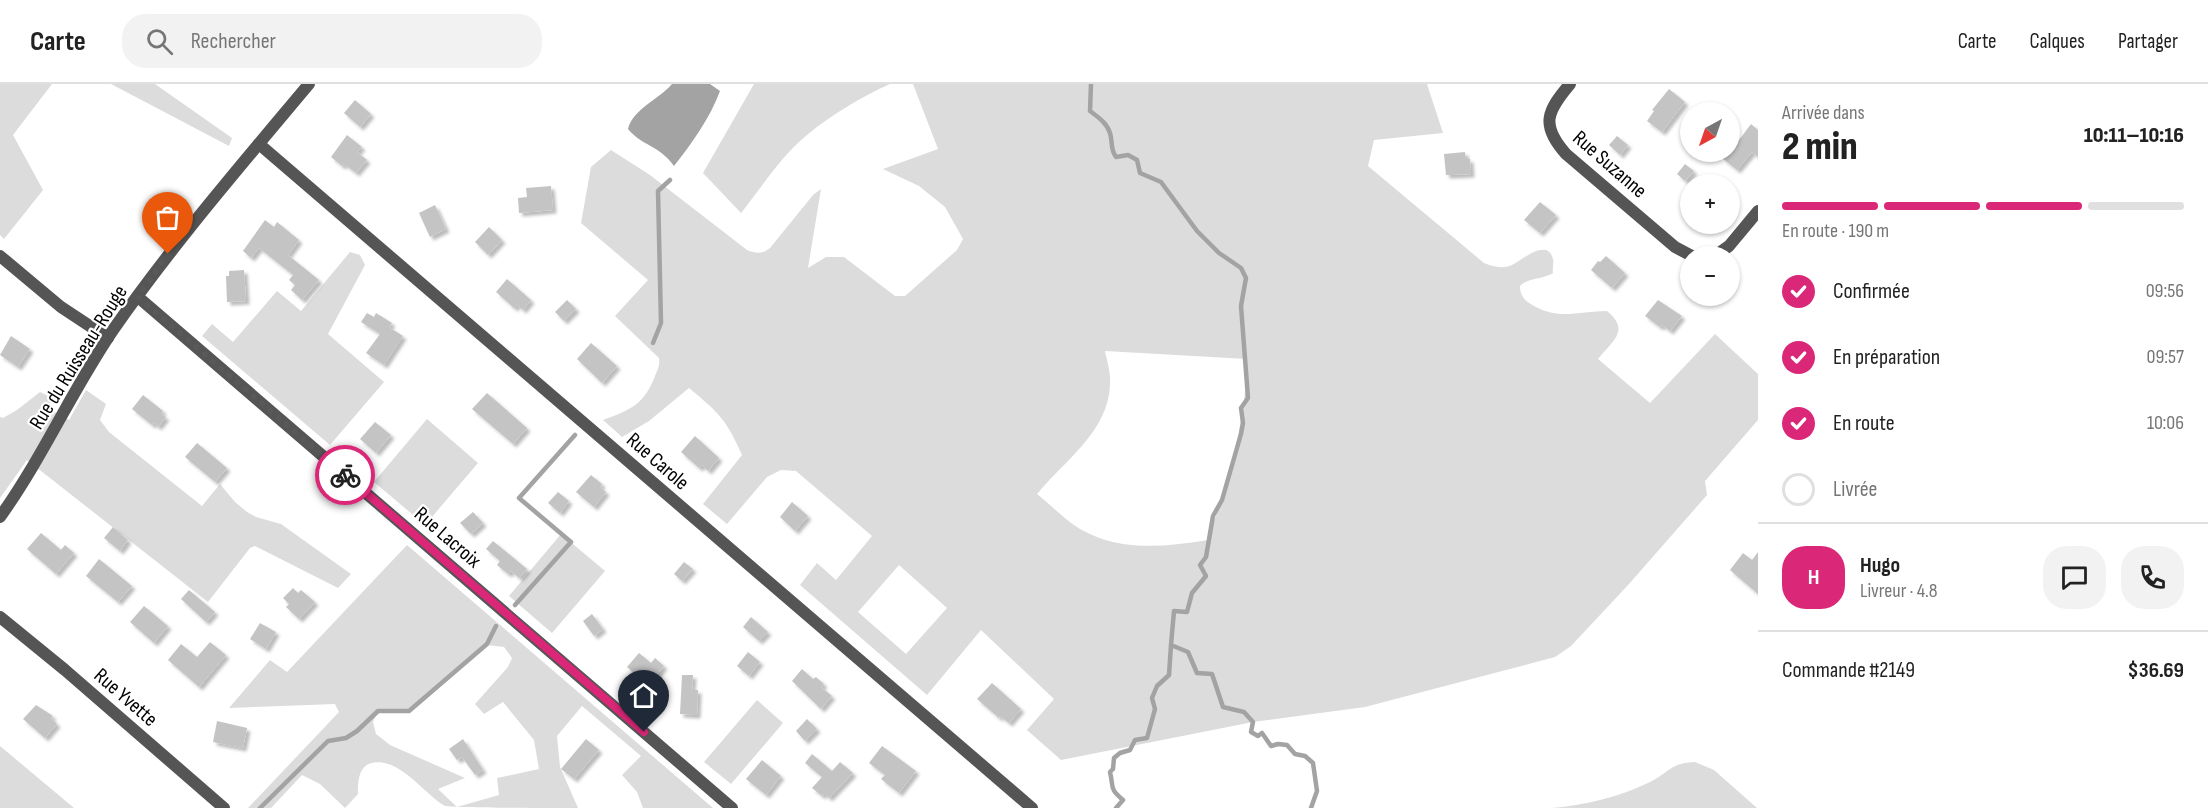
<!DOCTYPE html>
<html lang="fr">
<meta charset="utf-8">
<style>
:root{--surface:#fff;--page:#f2f2f2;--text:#222;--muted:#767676;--line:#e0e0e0;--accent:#db2777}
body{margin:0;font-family:"Sofia Sans Condensed",sans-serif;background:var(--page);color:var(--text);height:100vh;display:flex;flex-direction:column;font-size:22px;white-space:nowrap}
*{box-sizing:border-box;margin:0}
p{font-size:20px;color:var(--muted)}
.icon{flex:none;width:33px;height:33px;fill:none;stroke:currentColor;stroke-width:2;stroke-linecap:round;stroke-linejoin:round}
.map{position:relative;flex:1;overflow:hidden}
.side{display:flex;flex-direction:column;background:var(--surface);width:450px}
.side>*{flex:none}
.needle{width:39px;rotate:220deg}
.fabs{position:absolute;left:1680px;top:18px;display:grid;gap:12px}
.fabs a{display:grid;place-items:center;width:60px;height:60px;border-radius:50%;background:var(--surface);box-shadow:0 2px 4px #0004;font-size:30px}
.pin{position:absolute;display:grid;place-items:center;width:51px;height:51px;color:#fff;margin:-62px -26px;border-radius:50% 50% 50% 0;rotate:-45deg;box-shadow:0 0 6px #0007}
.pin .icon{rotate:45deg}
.courier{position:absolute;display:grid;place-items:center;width:60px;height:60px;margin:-30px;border:4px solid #db2777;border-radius:50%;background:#fff;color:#222;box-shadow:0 2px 8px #0007}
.overview em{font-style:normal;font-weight:800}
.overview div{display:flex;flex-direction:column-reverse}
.overview{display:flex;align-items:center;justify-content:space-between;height:102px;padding:0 24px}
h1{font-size:39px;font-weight:800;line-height:45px}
.bar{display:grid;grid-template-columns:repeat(4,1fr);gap:9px 6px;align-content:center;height:72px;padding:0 24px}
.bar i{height:8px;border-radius:4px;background:var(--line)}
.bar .current{background:var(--accent)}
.bar p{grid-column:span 4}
.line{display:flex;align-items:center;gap:15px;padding:0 24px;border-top:2px solid var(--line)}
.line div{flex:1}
.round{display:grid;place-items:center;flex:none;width:63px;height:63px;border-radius:24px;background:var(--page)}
ol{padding:0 24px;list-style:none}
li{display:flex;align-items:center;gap:18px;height:66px}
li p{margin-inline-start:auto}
li .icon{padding:6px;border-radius:50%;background:var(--accent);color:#fff;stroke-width:4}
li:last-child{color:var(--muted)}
li i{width:33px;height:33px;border:3px solid var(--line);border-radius:50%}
header{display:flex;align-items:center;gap:36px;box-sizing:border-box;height:84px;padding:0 30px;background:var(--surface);border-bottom:2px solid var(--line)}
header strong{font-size:28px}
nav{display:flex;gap:33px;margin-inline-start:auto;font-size:21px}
.search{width:420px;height:54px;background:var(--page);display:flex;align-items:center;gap:15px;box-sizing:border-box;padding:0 21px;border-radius:24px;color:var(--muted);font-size:22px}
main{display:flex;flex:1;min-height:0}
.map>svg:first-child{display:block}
.green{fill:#dcdcdc;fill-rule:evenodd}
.water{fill:#a3a3a3}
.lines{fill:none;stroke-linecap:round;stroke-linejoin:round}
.stream{stroke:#a3a3a3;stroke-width:4.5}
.building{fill:#c4c4c4;filter:url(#shadow)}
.street{stroke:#555;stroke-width:12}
.done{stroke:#595959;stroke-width:6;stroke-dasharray:0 10.8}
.route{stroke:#db2777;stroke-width:8}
.labels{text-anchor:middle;stroke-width:4.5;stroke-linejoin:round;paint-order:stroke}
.street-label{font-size:21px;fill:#000;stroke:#fff}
</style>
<header>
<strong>Carte</strong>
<div class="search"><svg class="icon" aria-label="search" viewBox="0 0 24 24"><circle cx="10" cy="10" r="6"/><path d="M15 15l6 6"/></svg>Rechercher</div>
<nav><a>Carte</a><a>Calques</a><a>Partager</a></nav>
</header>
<main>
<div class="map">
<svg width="1758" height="724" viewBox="0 0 1758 724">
<defs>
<filter id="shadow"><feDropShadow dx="3.5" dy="3.5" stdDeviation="1.5" flood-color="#0004"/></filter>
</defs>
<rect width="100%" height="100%" fill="#fff"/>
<g class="green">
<polygon points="0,0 52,0 13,51 43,106 4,155 0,151"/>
<polygon points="111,0 155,0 232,54 229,62"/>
<path d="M 754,0 L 890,0 C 861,13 831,31 807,51 C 781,72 762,103 741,129 L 703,89 Z"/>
<path d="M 913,0 L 1427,0 L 1443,49 L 1374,56 L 1368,82 L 1484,179 C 1494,183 1502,185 1512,181 C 1521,177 1547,153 1553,175 C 1554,180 1552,185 1553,189 C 1542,196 1529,193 1520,202 C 1520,213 1526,218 1536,223 C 1560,236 1581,227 1607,227 C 1631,247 1612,257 1598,275 L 1650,319 L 1715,250 L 1758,290 L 1758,336 L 1705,397 L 1707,411 L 1629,500 L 1571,562 L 1555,573 L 1365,623 L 1253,638 L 1061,676 L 1027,646 L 1054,615 L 981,546 L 927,611 L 800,501 L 817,479 L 836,496 L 872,452 L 796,387 L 781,386 L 767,393 L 727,440 L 703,420 L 742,371 C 726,335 719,329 689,304 L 649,337 L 622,353 L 603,336 C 630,326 644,321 655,292 C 658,285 660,281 659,274 L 615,232 L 648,196 L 581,139 L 591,83 L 611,66 L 650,91 L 747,166 C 757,170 762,170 770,164 L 813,111 L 821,105 L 808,184 L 826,173 L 844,173 L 895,212 L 905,212 L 957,166 L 963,155 L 945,123 L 919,102 L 883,85 L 938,65 ZM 1105,267 L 1247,275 C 1246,338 1228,397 1208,456 C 1165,463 1120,468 1080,445 C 1065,436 1051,421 1037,410 C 1065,376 1109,347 1110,300 C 1111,289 1107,277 1105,267 ZM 899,481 L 947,524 L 906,570 L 858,528 Z"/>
<polygon points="350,168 360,171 365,181 328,250 384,298 330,361 202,252 212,240 233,258 277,207 301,227"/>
<polygon points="86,306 106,320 100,336 109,348 202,422 220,400 235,418 247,428 256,433 281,440 351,490 338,504 255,462 250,464 208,518 27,376 0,414 0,333 3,334 17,326 40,308 48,312 53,327 69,336"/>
<polygon points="427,335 478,379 425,441 374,398"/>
<polygon points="561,450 605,487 552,549 509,512"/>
<path d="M 407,461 L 713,724 L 643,724 L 637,708 L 622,691 L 641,672 L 582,622 L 557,652 L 560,683 L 578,724 C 560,724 453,724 445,722 C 424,710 399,672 371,679 C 358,683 358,699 358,710 L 345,724 L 320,700 L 302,691 L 271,724 L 248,724 L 339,628 L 335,620 L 229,624 L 270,576 L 287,588 ZM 487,561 L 504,563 L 512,574 L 508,583 L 475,620 L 484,630 L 503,618 L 534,656 L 539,685 L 497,694 L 499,711 L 457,723 L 438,705 L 465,694 L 390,661 L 376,650 L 373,638 L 378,627 L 409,627 Z"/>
<polygon points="757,616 783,639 731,700 704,678"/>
<polygon points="0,662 74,724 0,724"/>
<path d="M 1695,678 L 1714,686 L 1757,724 L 1552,724 C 1585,721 1620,713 1650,698 C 1670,688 1670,679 1695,678 Z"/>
</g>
<path class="water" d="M 672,0 L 710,0 L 720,7 C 710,34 692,59 674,82 C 659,61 642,62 628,45 C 633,25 658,16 672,0 Z"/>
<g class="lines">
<g class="stream">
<path d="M 1091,0 L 1090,27 C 1098,33 1107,39 1110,49 C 1113,59 1110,65 1116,73 L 1128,71 L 1137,76 L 1140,89 L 1161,98 L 1197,147 L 1219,169 L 1241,184 L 1246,194 L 1241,222 L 1248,314 L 1241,324 L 1243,339 L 1241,350 L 1222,416 L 1213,432 L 1206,473 L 1200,481 L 1206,492 L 1192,509 L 1187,528 L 1174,527 L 1171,561 L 1188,568 L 1197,589 L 1212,590 L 1223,623 L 1244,628 L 1253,638 L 1251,648 L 1258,652 L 1262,649 L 1271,662 L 1278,660 L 1287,661 L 1295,670 L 1305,672 L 1313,679 L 1317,707 L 1311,724"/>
<polyline points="653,259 661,239 658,107 670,96"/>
<polyline points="515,521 571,458 519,414 575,351"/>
<polyline points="260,724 328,657 346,654 357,647 378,627 409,627 487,560 496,542"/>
<path d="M 1116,724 L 1123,716 C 1109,704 1114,705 1110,688 L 1113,685 L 1114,674 L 1120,669 L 1130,666 L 1135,656 L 1147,654 L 1155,625 L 1152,614 L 1157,602 L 1169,591 L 1171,561"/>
</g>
</g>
<g class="building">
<polygon points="1669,5 1685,18 1662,48 1647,37 1654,27 1652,26"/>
<polygon points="355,16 371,30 360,43 344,29"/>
<polygon points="1751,40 1758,46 1758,73 1752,68 1737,86 1722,74 1730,68"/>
<polygon points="347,51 362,63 357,68 367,76 356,89 344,80 342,82 331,73"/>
<polygon points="1617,52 1628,61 1620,71 1609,61"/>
<polygon points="1465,68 1466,75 1470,75 1471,90 1446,91 1444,70"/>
<polygon points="1685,80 1694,87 1685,97 1677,90"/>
<polygon points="551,102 553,126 519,129 518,114 527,113 526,104"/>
<polygon points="1540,118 1556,131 1540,149 1524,136"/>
<polygon points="435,121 446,145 430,153 419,129"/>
<polygon points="265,136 274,143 277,138 299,156 288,171 319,196 302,216 291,206 295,201 289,196 293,191 259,164 251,174 243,167"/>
<polygon points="489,143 502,156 488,171 475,158"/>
<polygon points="1606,172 1625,189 1612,204 1591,186 1598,177 1600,178"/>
<polygon points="244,186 246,217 227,218 226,192 229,192 229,187"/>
<polygon points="507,195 531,216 523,226 517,221 514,224 496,208"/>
<polygon points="567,216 576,225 564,237 555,228"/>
<polygon points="1658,216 1682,232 1670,247 1662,241 1660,243 1645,232"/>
<polygon points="367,229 374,233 376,229 392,239 389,243 403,252 384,281 366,269 380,250 361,238"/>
<polygon points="11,252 30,265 18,283 0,271"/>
<polygon points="591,259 617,282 602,299 577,275"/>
<polygon points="487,309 527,344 513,360 472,325"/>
<polygon points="143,311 163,327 161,330 166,333 158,343 154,339 152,341 132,325"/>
<polygon points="375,338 391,351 376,369 360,355"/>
<polygon points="695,352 719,374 708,387 702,381 699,384 681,368"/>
<polygon points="197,359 227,384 215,398 185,373"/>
<polygon points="591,391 602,400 600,403 606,408 594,423 576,408"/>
<polygon points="558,408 569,417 560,429 548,419"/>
<polygon points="792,418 808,432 795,447 780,433"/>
<polygon points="473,428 483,439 471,450 460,439"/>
<polygon points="113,443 128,456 120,467 104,454"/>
<polygon points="41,449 61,466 65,461 74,469 56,490 27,465"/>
<polygon points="493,457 527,485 519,494 511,487 508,490 497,481 500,477 486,465"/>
<polygon points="1758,468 1758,510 1730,486 1743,469 1752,476"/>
<polygon points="99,475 132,502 118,518 86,492"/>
<polygon points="684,478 693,485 682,497 674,490"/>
<polygon points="293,504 298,509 301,506 315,518 299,535 286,523 289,520 283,514"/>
<polygon points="189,506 215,528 206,538 181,515"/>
<polygon points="144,522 168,542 154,559 130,538"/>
<polygon points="592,530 603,545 594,552 583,537"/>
<polygon points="751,533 768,548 759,557 743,543"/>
<polygon points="260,539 276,548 266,565 250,555"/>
<polygon points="210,558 226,571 199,603 168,576 181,560 197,573"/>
<polygon points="748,568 760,578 749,592 737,582"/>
<polygon points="639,569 651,579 655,574 664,582 648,601 627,583"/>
<polygon points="802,585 813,595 816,593 824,600 821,603 832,612 821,625 792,597"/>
<polygon points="682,591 693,591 692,606 698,606 697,631 680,630"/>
<polygon points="992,599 1021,625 1009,639 1000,632 999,634 977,615"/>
<polygon points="36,621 53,632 51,634 57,640 45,654 23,635"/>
<polygon points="807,635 817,645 805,657 796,647"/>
<polygon points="217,637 247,644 243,664 213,658"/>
<polygon points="463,655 483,686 475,691 462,673 457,676 449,665"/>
<polygon points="586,655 599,666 574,695 561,685"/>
<polygon points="882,662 916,687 899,709 881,695 885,691 869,679"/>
<polygon points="812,670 832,687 840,678 853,689 829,714 824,709 822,712 812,704 822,693 805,679"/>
<polygon points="762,676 781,692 766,711 746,695"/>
</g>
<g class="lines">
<g class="street">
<path d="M 1570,0 C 1547,27 1540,41 1566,70 L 1675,163 L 1692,172"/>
<polyline points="259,60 1032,724"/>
<polyline points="0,172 61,223 108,254"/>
<polyline points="1715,172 1729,162 1758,127"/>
<polyline points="138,213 732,724"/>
<path d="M 0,433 C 43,373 72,306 113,246 C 173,160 242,80 309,0"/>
<polyline points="0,533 65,586 224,724"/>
</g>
</g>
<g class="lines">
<polyline class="done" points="168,170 138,213 345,391"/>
<polyline class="route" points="345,391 644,648"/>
</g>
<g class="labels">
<g class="street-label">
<text transform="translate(1610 80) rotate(41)" y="7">Rue Suzanne</text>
<text transform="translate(78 273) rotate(-58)" y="7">Rue du Ruisseau-Rouge</text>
<text transform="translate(658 377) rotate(41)" y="7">Rue Carole</text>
<text transform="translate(448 453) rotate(41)" y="7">Rue Lacroix</text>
<text transform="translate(126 613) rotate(41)" y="7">Rue Yvette</text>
</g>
</g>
</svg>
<div class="fabs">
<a><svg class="needle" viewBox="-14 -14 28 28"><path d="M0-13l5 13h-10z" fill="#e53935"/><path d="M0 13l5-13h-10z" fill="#767676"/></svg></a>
<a>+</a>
<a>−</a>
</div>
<div class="pin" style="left:168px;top:170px;background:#ea580c"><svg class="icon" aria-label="bag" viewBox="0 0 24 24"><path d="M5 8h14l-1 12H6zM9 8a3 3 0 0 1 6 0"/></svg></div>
<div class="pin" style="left:644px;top:648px;background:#1f2937"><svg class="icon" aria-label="home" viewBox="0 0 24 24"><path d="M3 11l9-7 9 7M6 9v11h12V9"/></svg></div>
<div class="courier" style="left:345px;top:391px"><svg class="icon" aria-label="bike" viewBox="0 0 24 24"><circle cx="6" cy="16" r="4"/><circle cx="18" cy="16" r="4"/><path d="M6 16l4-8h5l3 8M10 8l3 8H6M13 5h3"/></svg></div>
</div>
<section class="side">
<div class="overview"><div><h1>2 min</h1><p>Arrivée dans</p></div><em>10:11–10:16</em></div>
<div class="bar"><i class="current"></i><i class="current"></i><i class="current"></i><i></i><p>En route · 190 m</p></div>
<ol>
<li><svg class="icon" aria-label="check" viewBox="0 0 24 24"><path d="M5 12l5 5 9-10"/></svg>Confirmée<p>09:56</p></li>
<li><svg class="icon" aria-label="check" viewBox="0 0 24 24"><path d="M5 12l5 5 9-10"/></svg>En préparation<p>09:57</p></li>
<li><svg class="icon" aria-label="check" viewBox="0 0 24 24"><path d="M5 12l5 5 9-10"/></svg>En route<p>10:06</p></li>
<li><i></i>Livrée</li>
</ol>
<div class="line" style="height:108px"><b class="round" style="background:var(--accent);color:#fff">H</b><div><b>Hugo</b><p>Livreur · 4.8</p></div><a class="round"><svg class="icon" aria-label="chat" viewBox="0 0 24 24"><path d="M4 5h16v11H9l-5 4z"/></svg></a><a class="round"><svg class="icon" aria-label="phone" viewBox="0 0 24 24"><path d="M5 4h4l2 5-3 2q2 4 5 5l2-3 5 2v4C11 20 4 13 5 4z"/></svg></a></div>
<div class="line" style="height:78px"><div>Commande #2149</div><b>$36.69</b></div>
</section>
</main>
